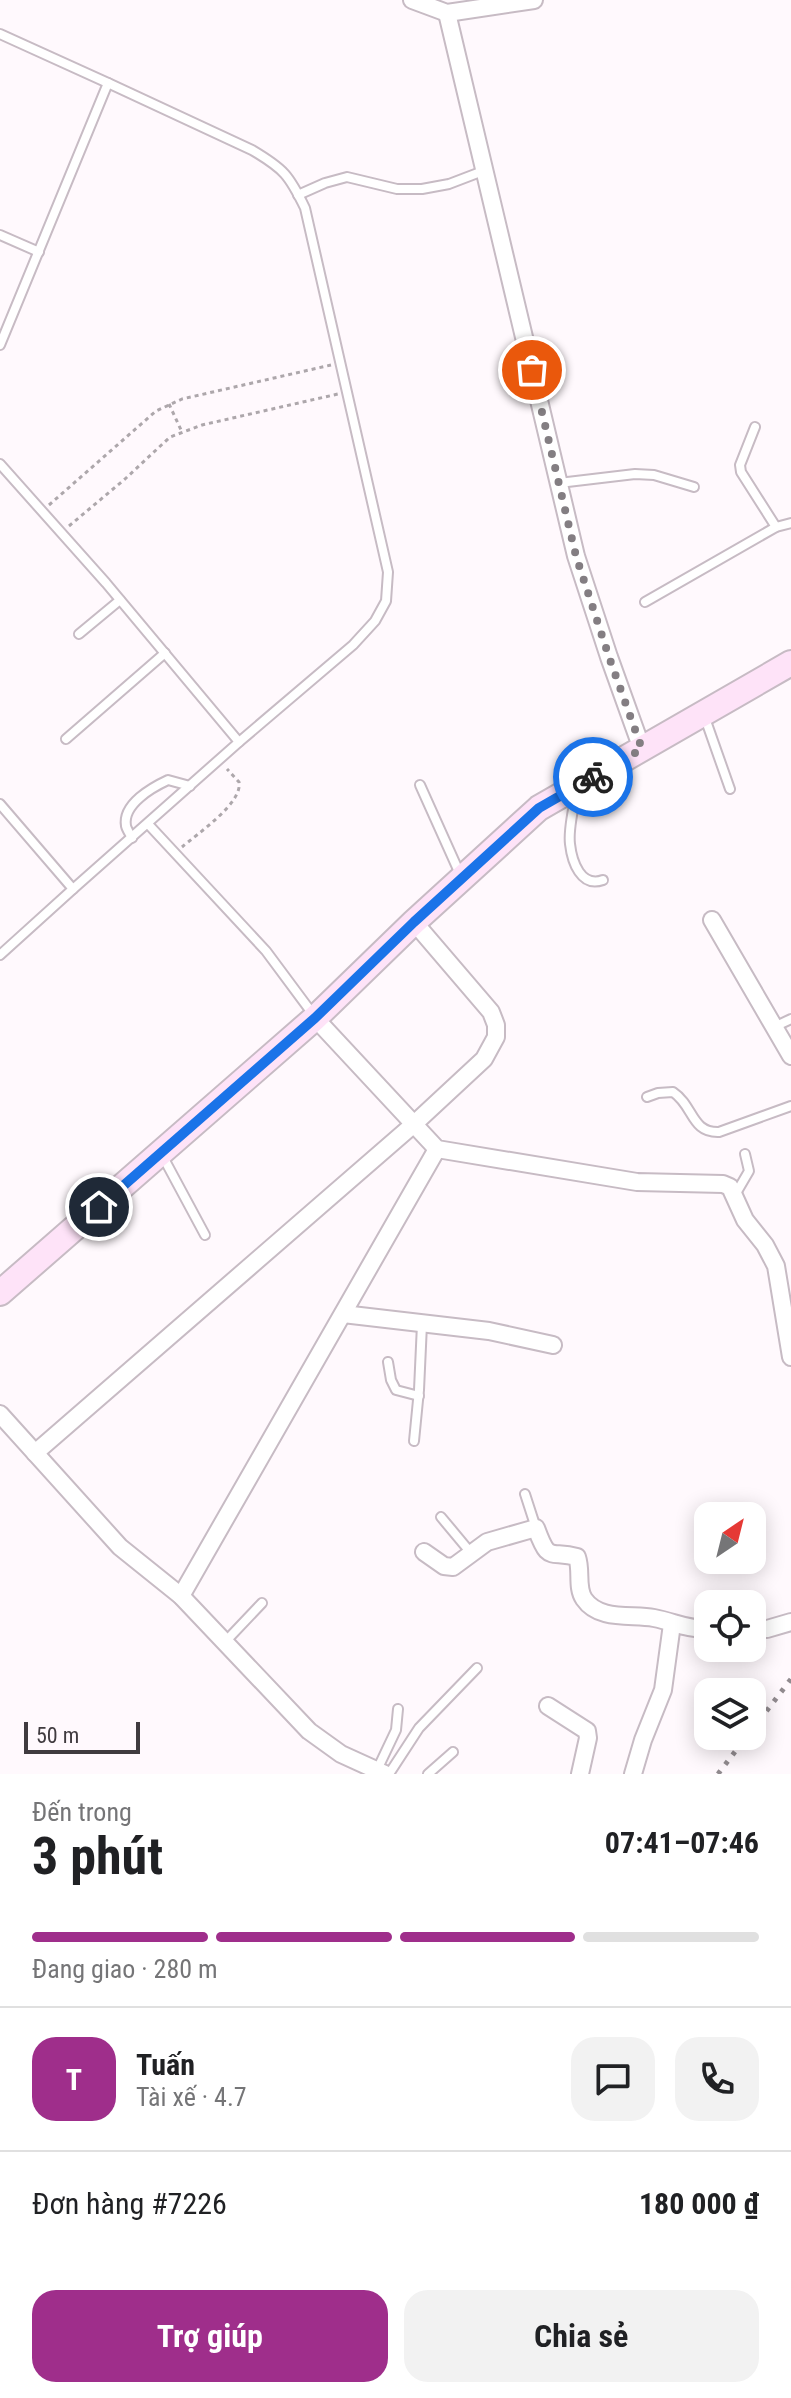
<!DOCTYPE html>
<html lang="vi">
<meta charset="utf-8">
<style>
:root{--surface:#fff;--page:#f2f2f2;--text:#202124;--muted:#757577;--line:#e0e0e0;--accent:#9f2e8b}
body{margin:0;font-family:"Roboto Condensed",sans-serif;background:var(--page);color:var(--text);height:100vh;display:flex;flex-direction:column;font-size:30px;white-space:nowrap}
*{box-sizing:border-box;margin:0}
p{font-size:26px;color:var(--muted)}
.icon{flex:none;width:44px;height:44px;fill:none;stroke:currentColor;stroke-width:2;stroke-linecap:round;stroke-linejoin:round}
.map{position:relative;height:1774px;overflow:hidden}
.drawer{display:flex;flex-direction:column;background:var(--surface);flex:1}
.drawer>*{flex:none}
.needle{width:52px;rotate:35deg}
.controls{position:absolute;left:694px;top:1502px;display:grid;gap:16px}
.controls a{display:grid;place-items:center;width:72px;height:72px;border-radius:16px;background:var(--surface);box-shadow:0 4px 20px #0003;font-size:40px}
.scale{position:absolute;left:24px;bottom:20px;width:116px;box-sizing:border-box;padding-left:8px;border:4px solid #403b3f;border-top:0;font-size:22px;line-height:28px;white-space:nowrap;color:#403b3f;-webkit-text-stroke:6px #fff9fd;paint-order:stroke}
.pin{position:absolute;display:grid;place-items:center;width:68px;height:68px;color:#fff;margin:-34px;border:4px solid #fff;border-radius:50%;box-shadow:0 2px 8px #0007}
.courier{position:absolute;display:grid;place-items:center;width:80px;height:80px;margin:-40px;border:6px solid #1a73e8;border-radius:50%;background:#fff;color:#222;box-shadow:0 2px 10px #0007}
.head em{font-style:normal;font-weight:700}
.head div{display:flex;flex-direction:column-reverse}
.head{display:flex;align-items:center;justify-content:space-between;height:136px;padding:0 32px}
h1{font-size:52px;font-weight:700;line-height:60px}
.bar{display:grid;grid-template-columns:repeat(4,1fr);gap:12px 8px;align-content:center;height:96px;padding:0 32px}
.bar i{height:10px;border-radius:6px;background:var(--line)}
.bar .active{background:var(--accent)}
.bar p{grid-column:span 4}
.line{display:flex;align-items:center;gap:20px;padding:0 32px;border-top:2px solid var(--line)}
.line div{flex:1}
.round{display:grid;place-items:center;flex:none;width:84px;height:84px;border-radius:24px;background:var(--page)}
.action{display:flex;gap:16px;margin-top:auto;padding:16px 32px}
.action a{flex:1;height:92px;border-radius:24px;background:var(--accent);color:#fff;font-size:32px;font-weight:700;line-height:92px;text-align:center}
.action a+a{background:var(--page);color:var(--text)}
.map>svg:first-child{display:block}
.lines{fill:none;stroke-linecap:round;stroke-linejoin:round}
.lane-casing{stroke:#c7bbc4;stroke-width:12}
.street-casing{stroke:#c7bbc4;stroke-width:20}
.secondary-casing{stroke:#c7bbc4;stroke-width:28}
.path{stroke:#ada7ab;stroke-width:3;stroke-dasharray:4 4;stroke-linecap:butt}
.lane{stroke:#fff;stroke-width:8}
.street{stroke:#fff;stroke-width:16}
.secondary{stroke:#fee3f8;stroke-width:24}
.rail{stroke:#918b8f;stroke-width:5;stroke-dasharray:4 8;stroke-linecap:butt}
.done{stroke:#837e82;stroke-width:8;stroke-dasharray:0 14.4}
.route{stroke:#1a73e8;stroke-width:10}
</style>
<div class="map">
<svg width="791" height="1774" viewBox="0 0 791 1774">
<rect width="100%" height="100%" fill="#fff9fd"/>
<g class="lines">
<defs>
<g id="lane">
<polyline points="0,34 108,83"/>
<polyline points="298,195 325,183 347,177 397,189 422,189 449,184 483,171"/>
<polyline points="0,235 39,252"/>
<path d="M 0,345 L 108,83 L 252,150 C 284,169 289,175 305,208 L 388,572 L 386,601 L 375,621 L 353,645 L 239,742 L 73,889 L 0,804"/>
<polyline points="755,427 740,465 741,472 776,527"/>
<polyline points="0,464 106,583 239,742"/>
<polyline points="559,483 635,474 654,475 694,487"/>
<polyline points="645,602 776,527 791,523"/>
<polyline points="79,634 120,600"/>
<polyline points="705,718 730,789"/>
<polyline points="66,739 165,653"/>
<polyline points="420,785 460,874"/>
<path d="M 576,792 C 574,808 568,828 570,844 C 572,862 581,888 603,880"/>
<polyline points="148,824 266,951 315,1017"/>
<path d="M 132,838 C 130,834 127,830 126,826 C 122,804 153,787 168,780 L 190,786"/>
<polyline points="0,955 73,889"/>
<polyline points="774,1027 791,1019"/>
<path d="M 647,1097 L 658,1093 L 673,1092 C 694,1106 691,1133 719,1132 L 791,1106"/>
<polyline points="162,1155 205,1235"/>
<polyline points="735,1195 749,1171 745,1154"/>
<polyline points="388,1362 391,1380 396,1390 419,1396"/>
<polyline points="414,1441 419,1390 422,1324"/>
<polyline points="525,1494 536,1528"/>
<polyline points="441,1517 471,1553"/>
<polyline points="225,1642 262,1603"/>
<polyline points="377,1770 396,1730 398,1709"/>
<polyline points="389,1774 419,1728 477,1668"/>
<polyline points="428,1774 453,1752"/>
</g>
<g id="street">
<polyline points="412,0 447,13 534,0"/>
<polyline points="447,13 576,556 609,657 642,749"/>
<polyline points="712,920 791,1056"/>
<polyline points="315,1018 437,1149 637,1182 723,1184 730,1187 745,1220 765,1245 776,1266 791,1357"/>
<polyline points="343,1314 489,1331 553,1345"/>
<polyline points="0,1414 120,1547 181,1596 309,1731 341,1754 385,1774"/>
<polyline points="35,1453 414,1124 484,1059 496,1037 496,1025 491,1012 414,922"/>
<path d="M 424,1552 L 444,1566 L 453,1567 L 487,1542 L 536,1528 C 549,1563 548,1550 577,1557 C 582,1571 576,1587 584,1599 C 599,1621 631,1614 654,1618 C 675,1622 685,1629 708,1629"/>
<polyline points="181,1596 437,1149"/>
<polyline points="752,1629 767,1629 791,1622"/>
<polyline points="548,1706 587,1731 588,1738 580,1774"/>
<polyline points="633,1774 643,1740 663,1690 672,1624"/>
</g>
<polyline id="secondary" points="0,1293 315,1018 414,922 539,808 791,663"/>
</defs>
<use href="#lane" class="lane-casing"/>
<use href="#street" class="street-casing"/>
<use href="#secondary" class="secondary-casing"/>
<g class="path">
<polyline points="169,404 182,432"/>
<polyline points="49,505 156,411 182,399 331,365"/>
<polyline points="69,526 125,479 170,437 202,425 338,394"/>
<path d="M 182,847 C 197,834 243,803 239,782 L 227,769"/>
</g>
<use href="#lane" class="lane"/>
<use href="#street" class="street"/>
<use href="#secondary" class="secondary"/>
<g class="rail">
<polyline points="752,1730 791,1679"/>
<polyline points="718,1774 747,1736"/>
</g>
</g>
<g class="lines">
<polyline class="done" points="532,370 576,556 609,657 642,749 593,777"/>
<polyline class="route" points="99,1207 315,1018 414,922 539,808 593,777"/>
</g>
</svg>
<div class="controls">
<a><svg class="needle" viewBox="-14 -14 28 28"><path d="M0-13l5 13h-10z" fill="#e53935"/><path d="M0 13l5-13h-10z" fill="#757577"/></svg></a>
<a><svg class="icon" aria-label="locate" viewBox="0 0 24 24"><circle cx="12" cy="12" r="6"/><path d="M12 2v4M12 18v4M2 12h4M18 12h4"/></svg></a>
<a><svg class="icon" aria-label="layers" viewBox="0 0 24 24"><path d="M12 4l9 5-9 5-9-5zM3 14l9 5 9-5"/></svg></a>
</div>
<div class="scale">50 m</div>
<div class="pin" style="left:532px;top:370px;background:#ea580c"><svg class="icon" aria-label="bag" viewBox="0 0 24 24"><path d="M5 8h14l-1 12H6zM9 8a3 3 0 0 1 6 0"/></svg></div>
<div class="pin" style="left:99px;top:1207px;background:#1f2937"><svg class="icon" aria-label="home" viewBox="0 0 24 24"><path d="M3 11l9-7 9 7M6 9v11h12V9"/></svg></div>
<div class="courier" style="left:593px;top:777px"><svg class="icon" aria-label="bike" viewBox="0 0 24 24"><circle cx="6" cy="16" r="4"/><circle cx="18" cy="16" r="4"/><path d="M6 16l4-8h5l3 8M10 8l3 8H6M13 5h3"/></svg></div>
</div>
<section class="drawer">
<div class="head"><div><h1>3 phút</h1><p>Đến trong</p></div><em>07:41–07:46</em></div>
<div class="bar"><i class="active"></i><i class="active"></i><i class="active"></i><i></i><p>Đang giao · 280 m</p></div>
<div class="line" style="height:144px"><b class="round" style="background:var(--accent);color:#fff">T</b><div><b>Tuấn</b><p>Tài xế · 4.7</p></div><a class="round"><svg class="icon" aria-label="chat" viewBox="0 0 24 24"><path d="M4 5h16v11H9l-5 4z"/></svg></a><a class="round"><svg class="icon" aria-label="phone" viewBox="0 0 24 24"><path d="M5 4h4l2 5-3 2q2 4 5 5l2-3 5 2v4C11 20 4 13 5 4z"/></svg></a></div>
<div class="line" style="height:104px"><div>Đơn hàng #7226</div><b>180 000 ₫</b></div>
<div class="action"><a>Trợ giúp</a><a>Chia sẻ</a></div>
</section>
